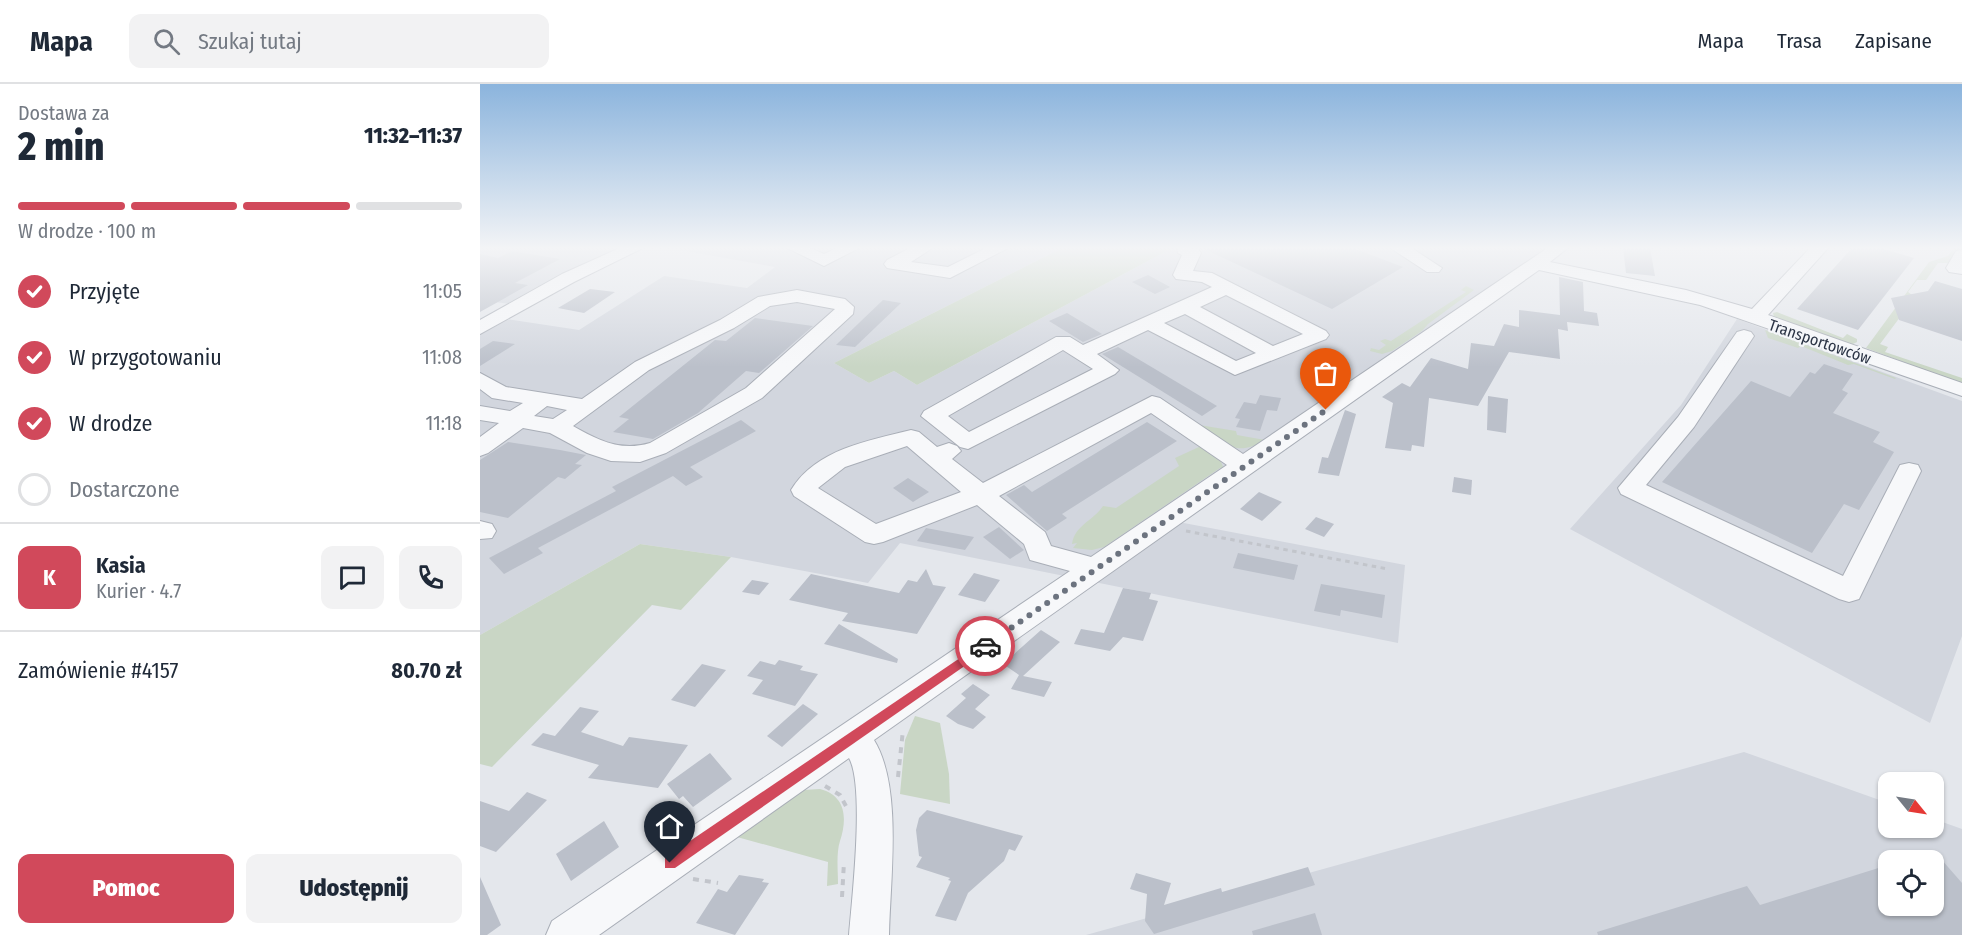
<!DOCTYPE html>
<html lang="pl">
<meta charset="utf-8">
<style>
:root{--surface:#fff;--page:#f2f2f3;--text:#1f2937;--muted:#747a83;--line:#e0e1e3;--accent:#d1495b}
body{margin:0;font-family:"Fira Sans Condensed",sans-serif;background:var(--page);color:var(--text);height:100vh;display:flex;flex-direction:column;font-size:22px;white-space:nowrap}
*{box-sizing:border-box;margin:0}
p{font-size:20px;color:var(--muted)}
.icon{flex:none;width:33px;height:33px;fill:none;stroke:currentColor;stroke-width:2;stroke-linecap:round;stroke-linejoin:round}
.map{position:relative;flex:1;overflow:hidden}
.details{display:flex;flex-direction:column;background:var(--surface);width:480px}
.details>*{flex:none}
.needle{width:39px;rotate:120deg}
.tools{position:absolute;left:1398px;top:688px;display:grid;gap:12px}
.tools a{display:grid;place-items:center;width:66px;height:66px;border-radius:12px;background:var(--surface);box-shadow:0 2px 4px #0004;font-size:30px}
.pin{position:absolute;display:grid;place-items:center;width:51px;height:51px;color:#fff;margin:-62px -26px;border-radius:50% 50% 50% 0;rotate:-45deg;box-shadow:0 0 6px #0007}
.pin .icon{rotate:45deg}
.courier{position:absolute;display:grid;place-items:center;width:60px;height:60px;margin:-30px;border:4px solid #d1495b;border-radius:50%;background:#fff;color:#222;box-shadow:0 2px 8px #0007}
.headline em{font-style:normal;font-weight:800}
.headline div{display:flex;flex-direction:column-reverse}
.headline{display:flex;align-items:center;justify-content:space-between;height:102px;padding:0 18px}
h1{font-size:39px;font-weight:800;line-height:45px}
.bar{display:grid;grid-template-columns:repeat(4,1fr);gap:9px 6px;align-content:center;height:72px;padding:0 18px}
.bar i{height:8px;border-radius:4px;background:var(--line)}
.bar .active{background:var(--accent)}
.bar p{grid-column:span 4}
.line{display:flex;align-items:center;gap:15px;padding:0 18px;border-top:2px solid var(--line)}
.line div{flex:1}
.round{display:grid;place-items:center;flex:none;width:63px;height:63px;border-radius:12px;background:var(--page)}
ol{padding:0 18px;list-style:none}
li{display:flex;align-items:center;gap:18px;height:66px}
li p{margin-inline-start:auto}
li .icon{padding:6px;border-radius:50%;background:var(--accent);color:#fff;stroke-width:4}
li:last-child{color:var(--muted)}
li i{width:33px;height:33px;border:3px solid var(--line);border-radius:50%}
.button{display:flex;gap:12px;margin-top:auto;padding:12px 18px}
.button a{flex:1;height:69px;border-radius:12px;background:var(--accent);color:#fff;font-size:24px;font-weight:800;line-height:69px;text-align:center}
.button a+a{background:var(--page);color:var(--text)}
header{display:flex;align-items:center;gap:36px;box-sizing:border-box;height:84px;padding:0 30px;background:var(--surface);border-bottom:2px solid var(--line)}
header strong{font-size:28px}
nav{display:flex;gap:33px;margin-inline-start:auto;font-size:21px}
.search{width:420px;height:54px;background:var(--page);display:flex;align-items:center;gap:15px;box-sizing:border-box;padding:0 21px;border-radius:12px;color:var(--muted);font-size:22px}
main{display:flex;flex:1;min-height:0}
.map>svg:first-child{display:block}
.built{fill:#d2d6de;fill-rule:evenodd}
.green{fill:#c9d6c5}
.building{fill:#bbc0ca}
.lines{fill:none;stroke-linecap:round;stroke-linejoin:round}
.minor-casing{stroke:#a9aeb7;stroke-width:2}
.path-far1{stroke:#c2c5cb;stroke-width:3;stroke-dasharray:4.5 4.5;stroke-linecap:butt}
.path{stroke:#c2c5cb;stroke-width:4;stroke-dasharray:6 6;stroke-linecap:butt}
.minor{fill:#f7f8fa;fill-rule:evenodd}
.route{fill:#d1495b}
.done{stroke:#6c737f;stroke-width:6;stroke-dasharray:0 10.8}
.labels{text-anchor:middle;stroke-width:4.5;stroke-linejoin:round;paint-order:stroke}
.far-street-label{font-size:16px;fill:#2b3445;stroke:#f4f6f9}
</style>
<header>
<strong>Mapa</strong>
<div class="search"><svg class="icon" aria-label="search" viewBox="0 0 24 24"><circle cx="10" cy="10" r="6"/><path d="M15 15l6 6"/></svg>Szukaj tutaj</div>
<nav><a>Mapa</a><a>Trasa</a><a>Zapisane</a></nav>
</header>
<main>
<section class="details">
<div class="headline"><div><h1>2 min</h1><p>Dostawa za</p></div><em>11:32–11:37</em></div>
<div class="bar"><i class="active"></i><i class="active"></i><i class="active"></i><i></i><p>W drodze · 100 m</p></div>
<ol>
<li><svg class="icon" aria-label="check" viewBox="0 0 24 24"><path d="M5 12l5 5 9-10"/></svg>Przyjęte<p>11:05</p></li>
<li><svg class="icon" aria-label="check" viewBox="0 0 24 24"><path d="M5 12l5 5 9-10"/></svg>W przygotowaniu<p>11:08</p></li>
<li><svg class="icon" aria-label="check" viewBox="0 0 24 24"><path d="M5 12l5 5 9-10"/></svg>W drodze<p>11:18</p></li>
<li><i></i>Dostarczone</li>
</ol>
<div class="line" style="height:108px"><b class="round" style="background:var(--accent);color:#fff">K</b><div><b>Kasia</b><p>Kurier · 4.7</p></div><a class="round"><svg class="icon" aria-label="chat" viewBox="0 0 24 24"><path d="M4 5h16v11H9l-5 4z"/></svg></a><a class="round"><svg class="icon" aria-label="phone" viewBox="0 0 24 24"><path d="M5 4h4l2 5-3 2q2 4 5 5l2-3 5 2v4C11 20 4 13 5 4z"/></svg></a></div>
<div class="line" style="height:78px"><div>Zamówienie #4157</div><b>80.70 zł</b></div>
<div class="button"><a>Pomoc</a><a>Udostępnij</a></div>
</section>
<div class="map">
<svg width="1482" height="851" viewBox="0 0 1482 851">
<rect width="100%" height="100%" fill="#e4e7ec"/>
<g class="built">
<polygon points="0,163 157,163 19,234 99,246 184,192 267,204 295,183 184,163 584,163 354,279 389,299 414,287 437,301 694,163 1081,163 688,436 925,481 918,559 420,459 388,499 251,473 160,460 0,551 0,244 30,220 0,216"/>
<polygon points="1257,235 1482,317 1482,552 1450,639 1090,445 1201,321"/>
<path d="M 1264,668 L 1408,719 L 1408,744 L 1454,744 L 1454,735 L 1482,745 L 1482,851 L 606,851 ZM 1408,777 L 1454,777 L 1454,822 L 1408,822 Z"/>
</g>
<g class="green">
<polygon points="584,163 694,163 437,301 414,287 389,299 354,279"/>
<polygon points="1474,163 1481,163 1470,179 1458,179 1446,196 1437,196 1428,208 1435,213 1400,260 1408,263 1405,268 1482,294 1482,300 1386,264 1449,178 1468,172"/>
<polygon points="986,202 994,206 948,240 942,247 912,267 902,270 890,267 891,264 899,266 906,261 900,257 905,255 911,257 986,208 981,206"/>
<polygon points="1297,228 1363,254 1367,250 1377,255 1377,258 1371,261 1294,233 1293,229"/>
<polygon points="1285,246 1416,294 1415,295 1374,280 1368,281 1321,262 1318,264 1288,254"/>
<path d="M 719,341 L 756,347 L 757,351 L 785,356 C 756,374 744,360 719,341 Z"/>
<path d="M 721,362 L 738,371 L 744,385 L 740,384 L 624,463 L 612,466 L 593,464 L 597,459 L 592,460 C 595,441 613,437 623,422 L 636,424 L 699,382 L 695,374 Z"/>
<polygon points="160,460 251,473 201,526 172,521 12,683 0,680 0,551"/>
<polygon points="435,632 460,639 469,690 470,720 420,710 425,656"/>
<path d="M 340,705 C 367,712 367,736 360,757 C 356,769 358,787 358,800 L 347,802 L 348,778 L 257,753 L 323,706 Z"/>
</g>
<g class="building">
<polygon points="720,163 870,163 923,183 852,225"/>
<polygon points="1143,163 1170,164 1175,192 1146,189"/>
<polygon points="1373,163 1397,163 1434,174 1378,246 1317,225"/>
<polygon points="32,167 80,175 35,199 48,201 0,228 0,170 18,174"/>
<polygon points="668,191 690,203 675,210 652,198"/>
<polygon points="1079,193 1103,198 1104,227 1117,229 1119,242 1087,238 1088,247 1078,245 1080,275 1029,268 998,322 949,314 944,363 932,361 931,367 905,364 913,319 902,313 922,299 930,303 951,274 988,285 991,259 1014,262 1024,240 1039,243 1039,226 1080,231"/>
<polygon points="1455,197 1482,205 1482,257 1419,236 1411,214 1448,207"/>
<polygon points="110,205 135,208 104,229 78,224"/>
<polygon points="403,216 421,219 375,263 356,261"/>
<polygon points="587,229 622,250 603,258 569,237"/>
<polygon points="275,234 333,242 279,289 266,287 218,329 173,355 133,348 149,335 139,333 235,256 246,257"/>
<polygon points="13,257 35,260 0,282 0,265"/>
<polygon points="638,263 737,322 722,332 622,270"/>
<polygon points="1344,280 1373,290 1362,306 1368,309 1353,329 1400,348 1393,358 1414,368 1379,426 1364,420 1332,469 1182,398 1271,297 1310,313 1330,288 1335,290"/>
<polygon points="780,311 801,314 797,327 787,326 780,347 756,343 760,335 755,334 764,318 776,320"/>
<polygon points="1008,312 1028,315 1026,349 1007,346"/>
<polygon points="865,326 876,330 859,392 838,389 842,373 848,374"/>
<polygon points="261,336 276,347 210,383 223,393 206,402 193,392 58,464 63,469 24,490 9,474 136,407 132,403"/>
<polygon points="667,338 697,357 582,430 587,434 567,447 526,411 544,401 552,408"/>
<polygon points="28,358 80,366 106,371 95,380 102,381 85,395 78,393 28,434 0,428 0,376"/>
<polygon points="974,393 992,396 991,411 972,408"/>
<polygon points="428,394 449,408 433,418 413,404"/>
<polygon points="779,408 802,418 782,437 760,425"/>
<polygon points="836,433 854,440 844,453 825,445"/>
<polygon points="519,443 544,466 530,475 503,453"/>
<polygon points="446,444 494,453 485,466 437,457"/>
<polygon points="758,469 818,481 814,496 753,484"/>
<polygon points="446,485 453,501 466,503 437,550 362,537 368,529 309,516 331,490 419,509 428,496 437,498"/>
<polygon points="494,489 520,496 505,518 478,511"/>
<polygon points="272,496 289,499 279,511 262,508"/>
<polygon points="841,500 905,511 902,534 861,526 860,532 834,527"/>
<polygon points="643,504 671,509 669,515 678,517 663,557 643,553 630,567 594,560 601,545 624,549"/>
<polygon points="359,540 418,575 417,579 344,560"/>
<polygon points="561,546 580,558 543,592 572,598 564,613 531,605 539,591 523,580"/>
<polygon points="299,576 323,582 320,586 338,590 315,622 272,610 283,596 267,592 280,577 295,581"/>
<polygon points="222,580 246,586 215,623 191,616"/>
<polygon points="493,600 510,611 495,625 506,633 493,645 478,640 466,632 486,614 481,610"/>
<polygon points="323,620 338,630 302,663 287,652"/>
<polygon points="100,623 119,627 101,648 143,662 149,653 208,661 178,704 108,694 119,681 51,661 63,649 75,652"/>
<polygon points="230,669 252,695 213,723 203,712 199,715 187,700"/>
<polygon points="47,708 67,716 16,768 0,762 0,717 29,727"/>
<polygon points="447,726 543,752 535,767 529,765 524,777 488,809 476,837 455,832 471,797 468,796 470,794 436,783 442,773 439,772 436,746 439,734"/>
<polygon points="124,737 139,763 91,797 76,770"/>
<polygon points="1454,767 1482,799 1482,851 1118,851 1117,848 1267,802 1280,821 1408,781 1408,822 1454,822"/>
<polygon points="828,783 835,801 674,850 665,837 667,810 650,805 656,789 691,799 684,821 741,804 742,808"/>
<polygon points="259,791 284,795 282,798 289,799 255,851 216,839 238,805 247,808"/>
<polygon points="0,793 21,841 7,851 0,851"/>
<polygon points="835,829 842,851 773,851 772,847"/>
</g>
<g class="lines">
<defs>
<g id="minor">
<polygon points="142,163 165,163 94,198 0,250 0,236 82,190"/>
<polygon points="305,163 328,163 344,170 359,163 381,163 344,182"/>
<polygon points="432,163 454,163 431,178 468,183 508,163 530,163 470,194 407,184 404,180 407,176"/>
<path d="M 697,163 L 718,165 L 721,169 L 713,187 L 732,189 L 846,247 L 849,251 L 846,255 L 755,291 L 668,246 L 617,270 L 639,286 L 635,290 L 488,365 L 480,363 L 441,332 L 444,327 L 576,253 L 590,253 L 603,261 L 732,203 L 722,198 L 696,195 L 693,191 L 702,171 L 698,169 ZM 746,211 L 823,250 L 793,262 L 720,223 ZM 705,230 L 776,269 L 756,277 L 684,239 ZM 583,266 L 613,285 L 489,348 L 468,332 Z"/>
<polygon points="909,163 930,163 962,184 959,188 947,188"/>
<path d="M 1069,163 L 1089,163 L 1070,178 L 1206,206 L 1272,225 L 1331,163 L 1349,163 L 1288,231 L 1482,299 L 1482,312 L 1220,221 L 1059,186 L 394,656 C 423,703 410,796 409,851 L 369,851 C 372,815 385,702 369,674 L 119,851 L 66,851 L 72,837 L 590,487 L 550,476 L 544,460 L 497,421 L 403,458 L 394,460 L 385,458 L 314,412 L 311,406 C 336,365 388,357 431,346 L 439,348 L 457,363 L 469,359 L 477,362 L 481,367 L 472,375 L 503,399 L 672,312 L 680,314 L 763,370 ZM 671,329 L 747,381 L 611,473 L 571,462 L 565,448 L 519,412 ZM 427,362 L 481,408 L 396,440 L 338,404 L 365,383 Z"/>
<polygon points="1482,166 1482,190 1469,188 1466,184 1476,167"/>
<path d="M 317,206 L 365,215 L 374,223 L 373,230 L 282,314 L 186,369 L 160,378 L 131,377 L 107,369 L 70,349 L 43,344 L 8,369 L 0,372 L 0,353 L 19,339 L 0,336 L 0,322 L 30,327 L 43,319 L 12,314 L 0,305 L 0,289 L 26,303 L 102,315 L 155,278 L 240,236 L 278,213 ZM 317,218 L 355,225 L 266,304 L 170,359 C 140,368 118,356 93,342 L 169,286 L 254,244 L 290,222 ZM 67,322 L 87,326 L 73,335 L 54,332 Z"/>
<polygon points="1264,246 1271,248 1274,252 1214,343 1166,401 1363,492 1420,381 1429,379 1438,381 1441,387 1379,515 1369,518 1359,515 1141,410 1138,404 1198,333 1257,248"/>
<polygon points="0,437 12,440 16,447 12,454 0,455"/>
</g>
</defs>
<use href="#minor" class="minor-casing"/>
<polyline class="path-far1" points="706,447 908,485"/>
<g class="path">
<polyline points="418,693 423,646"/>
<polyline points="345,702 360,711 367,724"/>
<polyline points="213,795 238,799"/>
<polyline points="362,813 364,778"/>
</g>
<use href="#minor" class="minor"/>
</g>
<linearGradient id="sky" x2="0" y2="1"><stop stop-color="#8bb4dd"/><stop offset="0.58" stop-color="#f3f4f6"/><stop offset="1" stop-color="#f3f4f6" stop-opacity="0"/></linearGradient>
<rect width="1482" height="283" fill="url(#sky)"/>
<polygon class="route" points="505,557 510,562 509,565 195,784 185,784 185,774"/>
<g class="lines">
<polyline class="done" points="505,562 846,326"/>
</g>
<g class="labels">
<g class="far-street-label">
<text transform="translate(1340 257) rotate(19)" y="6">Transportowców</text>
</g>
</g>
</svg>
<div class="tools">
<a><svg class="needle" viewBox="-14 -14 28 28"><path d="M0-13l5 13h-10z" fill="#e53935"/><path d="M0 13l5-13h-10z" fill="#747a83"/></svg></a>
<a><svg class="icon" aria-label="locate" viewBox="0 0 24 24"><circle cx="12" cy="12" r="6"/><path d="M12 2v4M12 18v4M2 12h4M18 12h4"/></svg></a>
</div>
<div class="pin" style="left:846px;top:326px;background:#ea580c"><svg class="icon" aria-label="bag" viewBox="0 0 24 24"><path d="M5 8h14l-1 12H6zM9 8a3 3 0 0 1 6 0"/></svg></div>
<div class="pin" style="left:190px;top:779px;background:#1f2937"><svg class="icon" aria-label="home" viewBox="0 0 24 24"><path d="M3 11l9-7 9 7M6 9v11h12V9"/></svg></div>
<div class="courier" style="left:505px;top:562px"><svg class="icon" aria-label="car" viewBox="0 0 24 24"><path d="M5 17H2v-5l4-1 3-4h7l3 4 3 1v5h-3M9 17h6M6 11h13"/><circle cx="7" cy="17" r="2"/><circle cx="17" cy="17" r="2"/></svg></div>
</div>
</main>
